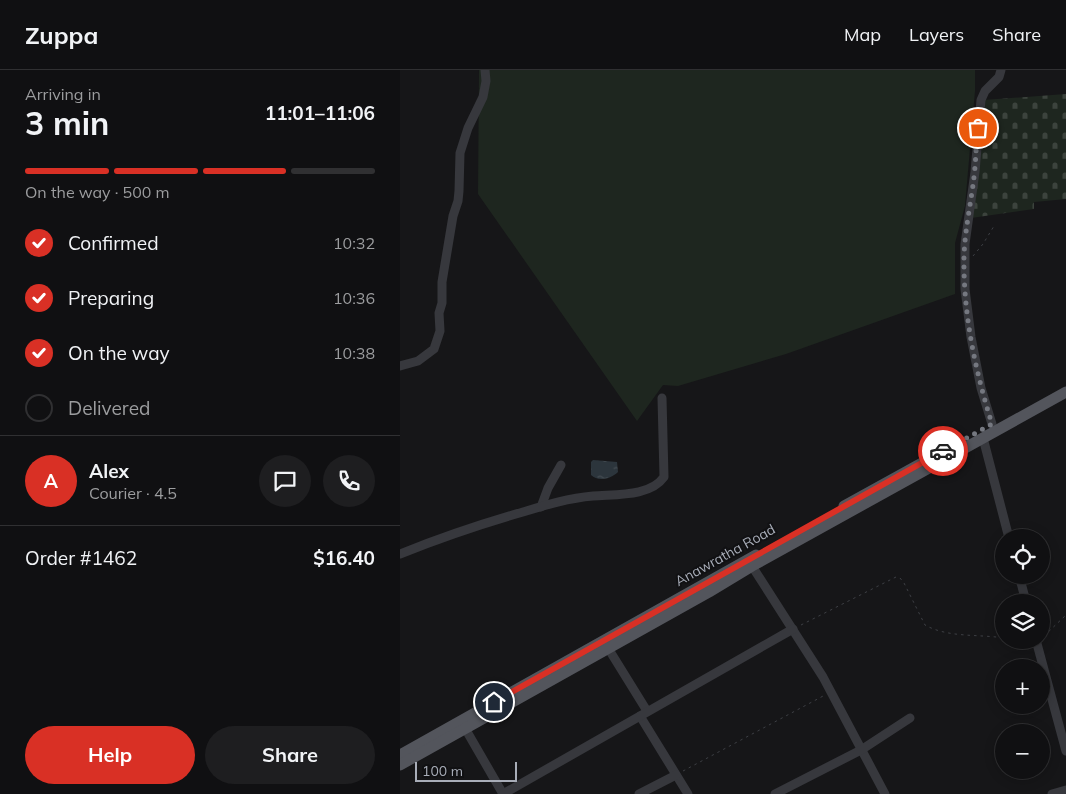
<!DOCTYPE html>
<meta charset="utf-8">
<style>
:root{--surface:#101012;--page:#1e1e20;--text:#f1f3f6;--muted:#9c9d9f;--line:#303032;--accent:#d93025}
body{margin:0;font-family:Mulish,sans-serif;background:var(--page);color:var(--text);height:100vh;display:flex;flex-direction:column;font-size:19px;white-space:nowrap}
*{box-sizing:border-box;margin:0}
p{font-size:16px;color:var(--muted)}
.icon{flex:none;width:28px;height:28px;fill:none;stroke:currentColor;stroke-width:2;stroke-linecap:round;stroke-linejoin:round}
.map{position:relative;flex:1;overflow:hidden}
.side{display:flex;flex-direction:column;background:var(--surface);width:400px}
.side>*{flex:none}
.controls{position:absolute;left:595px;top:459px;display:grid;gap:10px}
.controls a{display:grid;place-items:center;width:55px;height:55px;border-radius:50%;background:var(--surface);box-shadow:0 2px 12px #0003,0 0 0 1px var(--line);font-size:25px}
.scale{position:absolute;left:15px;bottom:12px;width:102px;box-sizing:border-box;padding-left:5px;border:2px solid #a8adb8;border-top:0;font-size:14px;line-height:18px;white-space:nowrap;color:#a8adb8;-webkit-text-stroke:4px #111113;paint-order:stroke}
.pin{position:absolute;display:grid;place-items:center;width:42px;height:42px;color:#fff;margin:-21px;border:2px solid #fff;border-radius:50%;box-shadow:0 1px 5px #0007}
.courier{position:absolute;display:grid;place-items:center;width:50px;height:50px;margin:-25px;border:4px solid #d93025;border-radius:50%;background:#fff;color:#222;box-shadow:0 1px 6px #0007}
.head em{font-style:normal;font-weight:700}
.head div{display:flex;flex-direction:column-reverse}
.head{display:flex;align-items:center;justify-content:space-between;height:85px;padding:0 25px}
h1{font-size:32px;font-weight:700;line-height:38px}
.bar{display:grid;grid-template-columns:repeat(4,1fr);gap:8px 5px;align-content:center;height:60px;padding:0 25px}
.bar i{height:6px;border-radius:4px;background:var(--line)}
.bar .current{background:var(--accent)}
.bar p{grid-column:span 4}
.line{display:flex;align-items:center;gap:12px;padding:0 25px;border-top:1px solid var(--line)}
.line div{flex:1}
.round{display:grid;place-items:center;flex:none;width:52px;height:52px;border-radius:26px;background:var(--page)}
ol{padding:0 25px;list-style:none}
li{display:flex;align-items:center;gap:15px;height:55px}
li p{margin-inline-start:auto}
li .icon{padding:5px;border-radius:50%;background:var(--accent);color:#fff;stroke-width:4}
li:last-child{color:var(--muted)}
li i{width:28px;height:28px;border:2px solid var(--line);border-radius:50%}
.primary-button{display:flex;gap:10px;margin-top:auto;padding:10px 25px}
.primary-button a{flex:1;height:58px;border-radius:30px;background:var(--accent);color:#fff;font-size:20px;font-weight:700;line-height:58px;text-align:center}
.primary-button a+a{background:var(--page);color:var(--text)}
header{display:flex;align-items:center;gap:30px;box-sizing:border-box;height:70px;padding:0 25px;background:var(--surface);border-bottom:1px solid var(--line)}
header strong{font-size:24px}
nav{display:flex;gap:28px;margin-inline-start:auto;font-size:18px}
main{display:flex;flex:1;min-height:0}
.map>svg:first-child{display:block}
.green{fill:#1e261f}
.cemetery{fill:url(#cemetery-stones)}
.water{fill:url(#water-ripples)}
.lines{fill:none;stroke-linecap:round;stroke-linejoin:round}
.path{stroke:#3d3f44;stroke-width:1;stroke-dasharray:2.5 4;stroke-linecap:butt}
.minor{stroke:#37383d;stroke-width:9}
.major{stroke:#53555c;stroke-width:11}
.done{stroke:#757880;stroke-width:5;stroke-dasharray:0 9}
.route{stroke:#d93025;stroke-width:6}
.labels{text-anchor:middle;stroke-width:4;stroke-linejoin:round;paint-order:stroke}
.street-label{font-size:14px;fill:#a8adb8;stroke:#111113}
</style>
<header>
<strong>Zuppa</strong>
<nav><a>Map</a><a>Layers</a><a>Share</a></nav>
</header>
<main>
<section class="side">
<div class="head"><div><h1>3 min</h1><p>Arriving in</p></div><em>11:01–11:06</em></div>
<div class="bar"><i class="current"></i><i class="current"></i><i class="current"></i><i></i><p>On the way · 500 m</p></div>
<ol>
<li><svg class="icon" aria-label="check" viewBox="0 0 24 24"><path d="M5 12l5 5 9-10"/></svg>Confirmed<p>10:32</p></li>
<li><svg class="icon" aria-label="check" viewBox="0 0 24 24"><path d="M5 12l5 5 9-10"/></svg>Preparing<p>10:36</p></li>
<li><svg class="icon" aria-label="check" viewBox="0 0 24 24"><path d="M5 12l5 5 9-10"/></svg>On the way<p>10:38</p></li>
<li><i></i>Delivered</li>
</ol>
<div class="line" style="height:90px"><b class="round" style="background:var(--accent);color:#fff">A</b><div><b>Alex</b><p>Courier · 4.5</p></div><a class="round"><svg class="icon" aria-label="chat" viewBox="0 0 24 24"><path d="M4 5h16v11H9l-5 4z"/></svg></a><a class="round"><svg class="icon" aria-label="phone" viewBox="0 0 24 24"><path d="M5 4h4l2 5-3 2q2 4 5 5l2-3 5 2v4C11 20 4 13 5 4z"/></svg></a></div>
<div class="line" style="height:65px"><div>Order #1462</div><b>$16.40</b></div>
<div class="primary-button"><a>Help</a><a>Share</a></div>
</section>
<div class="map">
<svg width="666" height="724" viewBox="0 0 666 724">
<defs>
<pattern id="cemetery-stones" width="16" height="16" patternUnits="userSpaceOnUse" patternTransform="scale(1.25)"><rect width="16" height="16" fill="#1e261f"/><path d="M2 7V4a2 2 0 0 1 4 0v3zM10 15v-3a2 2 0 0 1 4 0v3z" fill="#3c433d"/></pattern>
<pattern id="water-ripples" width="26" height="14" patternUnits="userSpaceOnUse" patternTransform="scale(1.25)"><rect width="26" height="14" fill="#2c353c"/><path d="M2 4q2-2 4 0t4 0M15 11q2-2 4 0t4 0" fill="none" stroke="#485056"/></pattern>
</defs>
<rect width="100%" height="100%" fill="#161618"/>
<polygon class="green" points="79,0 575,0 575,21 565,136 555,173 555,224 386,284 278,316 263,315 237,351 78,124"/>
<polygon class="cemetery" points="666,24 666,129 634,132 634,139 571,148 584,30"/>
<path class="water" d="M 193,390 L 217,392 L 218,402 C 211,409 198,412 191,405 L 191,392 Z"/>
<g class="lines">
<g class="path">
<polyline points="573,186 583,174 594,156"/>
<path d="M 401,555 L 490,510 L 496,507 L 500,508 L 504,513 L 525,555 C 548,568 579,564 604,568"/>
<polyline points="644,566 666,545"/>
<polyline points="617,570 628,572"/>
<polyline points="283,701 425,625"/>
</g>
<g class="minor">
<polyline points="0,296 18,291 34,279 40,261 39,243 42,233 42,212 53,146 58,131 59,121 60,83 68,58 83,27 86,11 85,0"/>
<polyline points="592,354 581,318 571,267 565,219 565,174 575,102 581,30 585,21 599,7 601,0"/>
<polyline points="583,368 609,468"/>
<polyline points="141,437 148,418 161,395"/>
<path d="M 0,484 C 40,468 81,454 123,442 C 146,435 169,428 193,426 C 215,424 250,427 264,407 L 262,328"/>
<polyline points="352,496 423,607 485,724"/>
<polyline points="619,505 626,532"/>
<polyline points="636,570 666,681"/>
<polyline points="208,578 247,641"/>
<polyline points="240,646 288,724"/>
<polyline points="62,653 103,724"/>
<polyline points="103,724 393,559"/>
<polyline points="239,724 276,705"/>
<polyline points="375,724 461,680 510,648"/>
<polyline points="652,724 666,720"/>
</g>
<g class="major">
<polyline points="444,436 549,378"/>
<polyline points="0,685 356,485"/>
<polyline points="0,695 309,522 352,496 666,322"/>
</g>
</g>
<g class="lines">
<path class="done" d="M 543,381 L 592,354 C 575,300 563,243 564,186 C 565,159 571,133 574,107 C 576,90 576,74 578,58"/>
<polyline class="route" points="94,632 543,381"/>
</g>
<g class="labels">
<g class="street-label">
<text transform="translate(325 485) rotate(-29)" y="5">Anawratha Road</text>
</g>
</g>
</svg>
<div class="controls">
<a><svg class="icon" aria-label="locate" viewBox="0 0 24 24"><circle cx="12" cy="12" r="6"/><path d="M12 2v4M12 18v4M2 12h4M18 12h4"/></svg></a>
<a><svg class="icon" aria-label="layers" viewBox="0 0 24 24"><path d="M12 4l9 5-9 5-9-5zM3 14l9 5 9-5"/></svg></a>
<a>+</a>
<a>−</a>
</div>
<div class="scale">100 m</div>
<div class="pin" style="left:578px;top:58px;background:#ea580c"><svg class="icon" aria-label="bag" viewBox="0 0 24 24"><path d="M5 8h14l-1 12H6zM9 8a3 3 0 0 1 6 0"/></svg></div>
<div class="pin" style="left:94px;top:632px;background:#1f2937"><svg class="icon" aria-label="home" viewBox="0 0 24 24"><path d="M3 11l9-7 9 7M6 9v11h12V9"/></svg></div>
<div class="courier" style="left:543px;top:381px"><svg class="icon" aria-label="car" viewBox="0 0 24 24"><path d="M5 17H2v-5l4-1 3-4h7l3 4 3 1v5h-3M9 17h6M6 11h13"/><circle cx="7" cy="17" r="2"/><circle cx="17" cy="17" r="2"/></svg></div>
</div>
</main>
